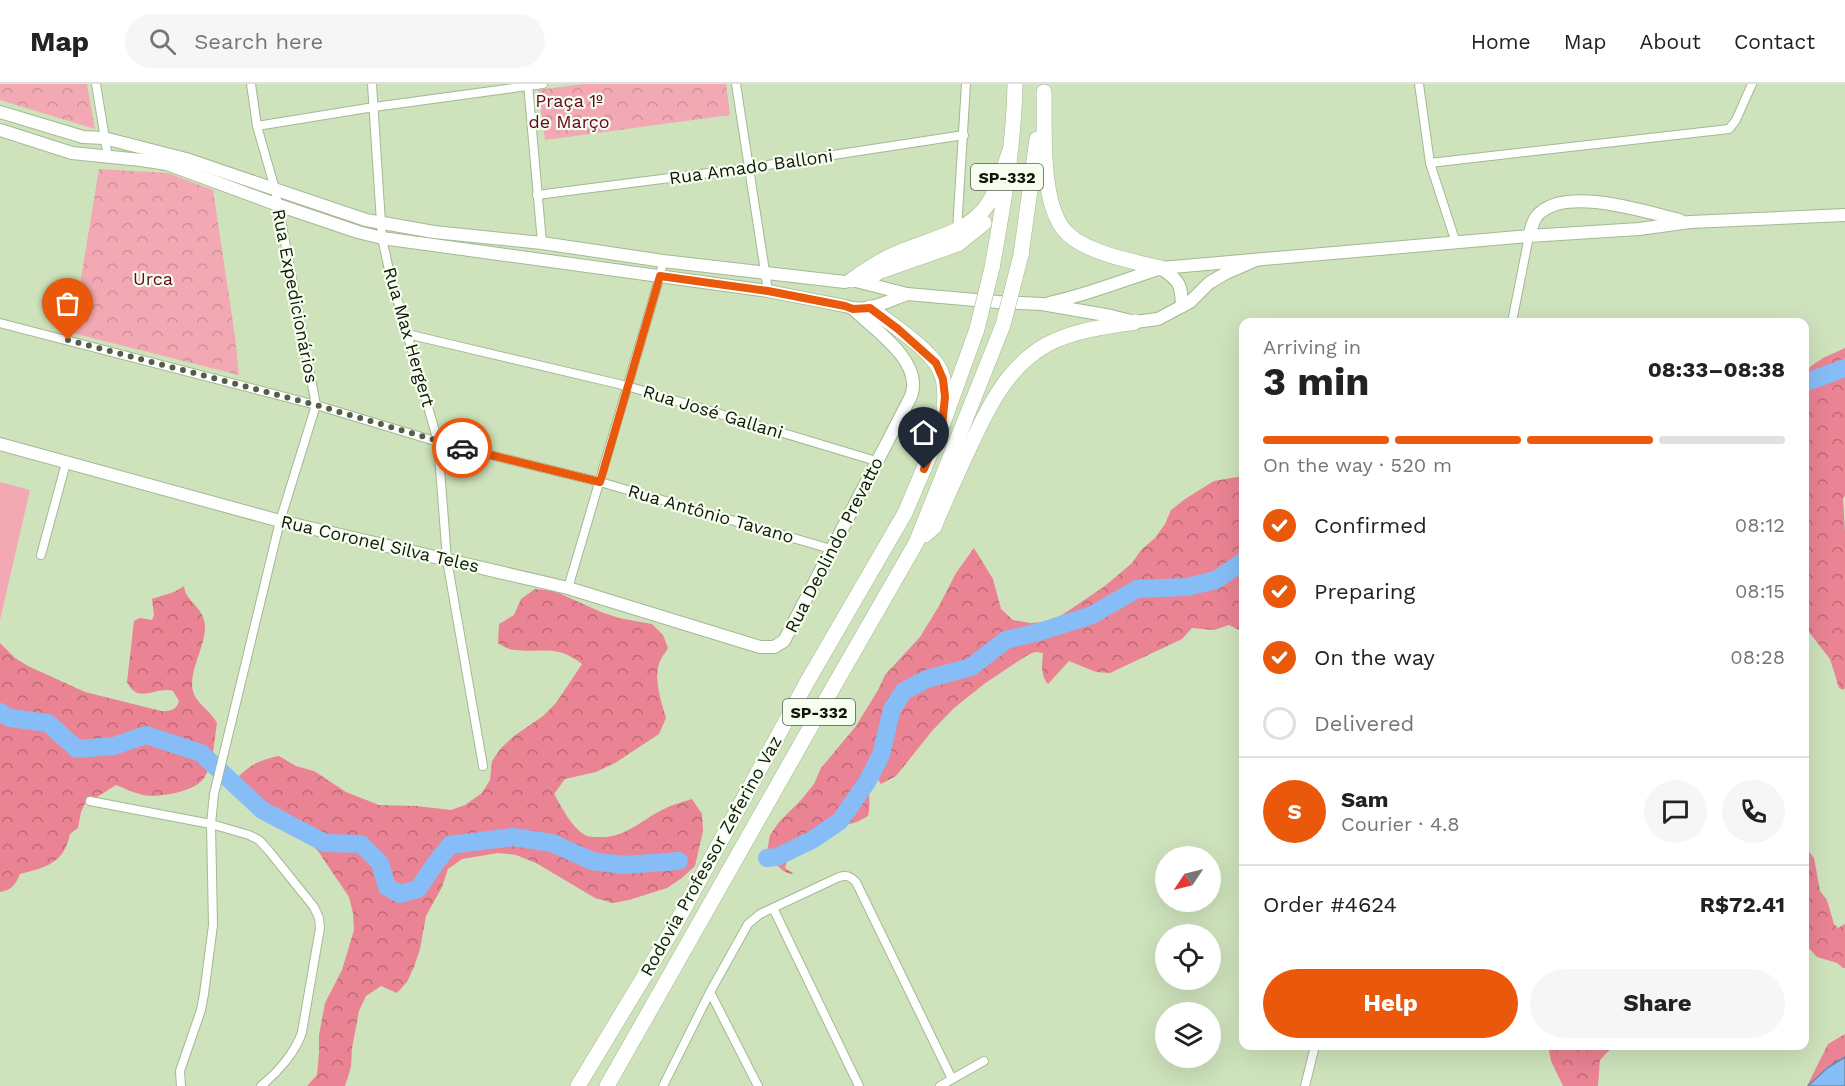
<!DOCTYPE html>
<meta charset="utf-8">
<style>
:root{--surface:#fff;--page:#f6f6f6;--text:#222;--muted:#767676;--line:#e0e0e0;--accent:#ea580c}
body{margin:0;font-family:"Work Sans",sans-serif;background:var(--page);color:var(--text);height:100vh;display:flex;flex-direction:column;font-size:22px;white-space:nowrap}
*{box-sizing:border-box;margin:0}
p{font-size:20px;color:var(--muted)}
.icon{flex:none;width:33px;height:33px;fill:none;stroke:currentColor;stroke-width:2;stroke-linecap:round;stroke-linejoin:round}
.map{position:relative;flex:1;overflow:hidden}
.panel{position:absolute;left:1239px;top:234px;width:570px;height:732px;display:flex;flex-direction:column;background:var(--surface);border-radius:12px;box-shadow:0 6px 24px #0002}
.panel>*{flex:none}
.needle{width:39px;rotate:235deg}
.tools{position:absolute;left:1155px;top:762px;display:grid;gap:12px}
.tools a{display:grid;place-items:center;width:66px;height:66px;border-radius:50%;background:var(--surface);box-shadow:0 6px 24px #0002;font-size:30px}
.pin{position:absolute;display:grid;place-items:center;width:51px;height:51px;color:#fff;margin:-62px -26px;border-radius:50% 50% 50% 0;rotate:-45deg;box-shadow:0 0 6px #0007}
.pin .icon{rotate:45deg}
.courier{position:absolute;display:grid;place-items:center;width:60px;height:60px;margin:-30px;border:4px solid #ea580c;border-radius:50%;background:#fff;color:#222;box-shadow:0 2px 8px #0007}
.overview em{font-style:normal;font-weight:700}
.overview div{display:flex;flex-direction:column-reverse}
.overview{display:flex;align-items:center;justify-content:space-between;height:102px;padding:0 24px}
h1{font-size:39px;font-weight:700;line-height:45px}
.bar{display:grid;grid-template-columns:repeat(4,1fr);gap:9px 6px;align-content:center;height:72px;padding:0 24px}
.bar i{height:8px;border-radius:4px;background:var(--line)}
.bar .current{background:var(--accent)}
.bar p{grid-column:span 4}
.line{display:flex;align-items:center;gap:15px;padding:0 24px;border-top:2px solid var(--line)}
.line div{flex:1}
.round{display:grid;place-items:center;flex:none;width:63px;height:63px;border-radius:32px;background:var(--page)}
ol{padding:0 24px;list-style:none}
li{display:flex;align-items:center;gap:18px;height:66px}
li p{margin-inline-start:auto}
li .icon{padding:6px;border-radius:50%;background:var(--accent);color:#fff;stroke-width:4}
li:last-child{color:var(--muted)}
li i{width:33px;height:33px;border:3px solid var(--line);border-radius:50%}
.cta{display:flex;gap:12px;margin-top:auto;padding:12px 24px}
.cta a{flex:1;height:69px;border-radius:36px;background:var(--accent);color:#fff;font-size:24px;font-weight:700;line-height:69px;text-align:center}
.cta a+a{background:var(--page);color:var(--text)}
header{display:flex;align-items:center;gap:36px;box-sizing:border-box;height:84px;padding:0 30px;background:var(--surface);border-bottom:2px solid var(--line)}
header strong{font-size:28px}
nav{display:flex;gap:33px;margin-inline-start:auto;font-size:21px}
.search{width:420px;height:54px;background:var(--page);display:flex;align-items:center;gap:15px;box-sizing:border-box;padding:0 21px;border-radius:33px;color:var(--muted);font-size:22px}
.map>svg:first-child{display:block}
.green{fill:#f3a9b3}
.forest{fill:url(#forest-crowns)}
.park{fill:url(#park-crowns)}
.water{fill:#86bdf7;stroke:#638bb0;stroke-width:1.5}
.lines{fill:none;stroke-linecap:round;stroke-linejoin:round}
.river{stroke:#86bdf7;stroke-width:18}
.street-casing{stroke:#a4b893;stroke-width:10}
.secondary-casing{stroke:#a4b893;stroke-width:14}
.highway-casing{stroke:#a4b893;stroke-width:16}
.street{stroke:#fff;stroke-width:8}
.secondary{stroke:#fff;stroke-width:12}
.highway{stroke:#fff;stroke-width:15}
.highway-bridge-casing{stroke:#a4b893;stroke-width:16;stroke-linecap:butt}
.highway-bridge{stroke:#fff;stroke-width:15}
.done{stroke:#525e48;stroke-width:6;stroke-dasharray:0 10.8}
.route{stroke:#ea580c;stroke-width:8}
.labels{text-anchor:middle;stroke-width:4.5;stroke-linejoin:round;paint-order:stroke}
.shield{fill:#f6ffef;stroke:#555d4e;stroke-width:1.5}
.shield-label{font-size:16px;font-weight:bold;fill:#101709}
.park-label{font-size:18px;fill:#650525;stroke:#f6ffef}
.street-label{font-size:18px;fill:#101709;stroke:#f6ffef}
</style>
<header>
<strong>Map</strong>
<div class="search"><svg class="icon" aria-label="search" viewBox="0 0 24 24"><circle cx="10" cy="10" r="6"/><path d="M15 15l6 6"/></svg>Search here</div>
<nav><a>Home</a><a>Map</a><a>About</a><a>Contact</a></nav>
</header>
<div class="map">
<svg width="1845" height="1002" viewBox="0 0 1845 1002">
<defs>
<pattern id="forest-crowns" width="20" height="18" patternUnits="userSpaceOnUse" patternTransform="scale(1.5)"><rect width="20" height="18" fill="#ea8393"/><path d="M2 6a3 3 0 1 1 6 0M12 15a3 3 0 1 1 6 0" fill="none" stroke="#bc6a76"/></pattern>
<pattern id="park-crowns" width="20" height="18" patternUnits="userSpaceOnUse" patternTransform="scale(1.5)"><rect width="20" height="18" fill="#f3a9b3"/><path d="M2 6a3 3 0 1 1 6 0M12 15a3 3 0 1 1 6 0" fill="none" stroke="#cf9199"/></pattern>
</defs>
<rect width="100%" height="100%" fill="#cee3bc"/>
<polygon class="green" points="0,398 30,406 0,536"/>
<g class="forest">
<polygon points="1845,264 1845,412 1843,414 1845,448 1845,604 1843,606 1839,604 1830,575 1805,543 1804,287 1823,274"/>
<path d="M 1243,392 L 1243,548 L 1229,541 L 1214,546 L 1192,544 L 1182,555 L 1110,589 L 1096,588 L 1069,577 L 1048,600 C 1040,591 1042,580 1043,569 L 1035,568 L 1026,572 L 984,600 L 953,625 L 932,647 L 896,692 L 881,700 L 874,689 L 870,687 C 866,702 872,716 868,732 L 857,738 L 831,745 L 787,777 L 785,784 L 794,790 C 781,790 774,777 767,767 L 770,751 L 779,738 L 802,715 L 814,700 L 821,684 L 856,642 L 878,606 L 885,591 L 920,553 L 939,522 L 956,489 L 974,464 L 993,495 L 1001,525 L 1013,536 L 1030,539 L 1045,538 L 1062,531 L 1105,502 L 1132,479 L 1141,466 L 1155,454 L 1165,440 L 1171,426 L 1185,415 L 1214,397 Z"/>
<path d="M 184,502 C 185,517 204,523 205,542 C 206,565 183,594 196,614 C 202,623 211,628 217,639 C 214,656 214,679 204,694 C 195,708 158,714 143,711 C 134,709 124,704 116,701 L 94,715 L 88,713 L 81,728 L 78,744 L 70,750 C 64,779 47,783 20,790 C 15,801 12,806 0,808 L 0,559 L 15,574 L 28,582 L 85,608 L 161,627 C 170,627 176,627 179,617 L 173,607 C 157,602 138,621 127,598 L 134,537 L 140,534 L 152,536 L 154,531 L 152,515 L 174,508 Z"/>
<path d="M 535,505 L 554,507 L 601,528 L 619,534 L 652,540 L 663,551 L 668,564 C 666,568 662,572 660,577 C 653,593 661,617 666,634 L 659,650 L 615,679 L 596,688 L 565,695 L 554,710 C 562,723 571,743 585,751 C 588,753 594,753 598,753 C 626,755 643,734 666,724 C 674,720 683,718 692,715 L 702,730 L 703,747 L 695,782 L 682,794 L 667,804 L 629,816 L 613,819 L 595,814 L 536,779 L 516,771 L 498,769 L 462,775 L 448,785 L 442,803 L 426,832 L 420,865 L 414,883 L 407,898 L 397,909 L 381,902 L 366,912 L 359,927 L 352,964 L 351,983 L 345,1002 L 307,1002 L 317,991 L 319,969 L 319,951 L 325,919 L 342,886 L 354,846 L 353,829 L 349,813 L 318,767 L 307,756 L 294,747 L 260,734 L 248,721 L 242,708 L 239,692 C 252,679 261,676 279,672 L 296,682 L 314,687 L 346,708 L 379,721 L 416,722 L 451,726 L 465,721 L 482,709 L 490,696 L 492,677 L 501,664 L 514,652 L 543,632 L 556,619 L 582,580 C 557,560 544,569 515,566 C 509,566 503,562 498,559 L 499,540 L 514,531 L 521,515 Z"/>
<polygon points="1804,745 1807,765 1814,774 1820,807 1827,816 1834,840 1838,844 1845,840 1845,884 1843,884 1837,879 1817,873 1805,860"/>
<polygon points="1845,950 1845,1002 1807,1002 1828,960"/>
<polygon points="1548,962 1613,962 1600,976 1598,1002 1563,1002 1551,977"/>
</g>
<g class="park">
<polygon points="0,0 87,0 95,45 0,16"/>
<polygon points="583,0 726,0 730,31 545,56 538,6"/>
<polygon points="99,85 168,89 213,106 235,252 239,291 72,249"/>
</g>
<polygon class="water" points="1845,973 1845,1002 1808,1002 1827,984"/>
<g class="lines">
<g class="river">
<polyline points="1804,299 1845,284"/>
<polyline points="0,628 10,634 48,639 77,665 114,662 146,651 201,669 262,726 325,759 361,760 380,779 387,803 400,810 418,805 435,780 450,761 513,753 552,759 592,777 624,781 679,777"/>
<polyline points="767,774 777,773 812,756 840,737 867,698 881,671 892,625 904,607 927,595 971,583 1006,556 1039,548 1092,531 1137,505 1187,503 1216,496 1244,477"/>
</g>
<defs>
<g id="street">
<polyline points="96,0 108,73"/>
<polyline points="372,0 382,154 389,186 438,358 447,476 483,682"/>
<polyline points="528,0 542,159"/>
<polyline points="736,0 768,207"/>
<polyline points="1419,0 1430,79 1456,159"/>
<polyline points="257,42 374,23 543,0"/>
<polyline points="1430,79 1729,45 1736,36 1752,0"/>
<polyline points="537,111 748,84 964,51"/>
<polyline points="957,146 966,0"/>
<polyline points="1512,238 1529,152"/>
<polyline points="0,239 316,321 438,358 600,398 831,465"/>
<polyline points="407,250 627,302 876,377"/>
<polyline points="41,471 66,379"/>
<polyline points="568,504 660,192 663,177"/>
<path d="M 90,717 L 211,740 L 249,751 L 259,756 L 269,767 L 314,823 L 319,834 L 320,844 L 302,948 C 296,968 277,989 261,1002"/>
<polyline points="773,824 859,1002"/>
<polyline points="710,908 758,1002"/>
<polyline points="181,1002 180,987 201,926 204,910 213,841 211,740 214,710 280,437 316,321 275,105 257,42 251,0"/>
<path d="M 663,1002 L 710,908 L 748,840 L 760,830 L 839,793 C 847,791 850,792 856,798 L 952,995"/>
<polyline points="940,1002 984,977"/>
<polyline points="1305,1002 1315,962"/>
</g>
<g id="secondary">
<polyline points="0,28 83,53 104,54 186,75 366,136 434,148 542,159 663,177 845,198 852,196 907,210 998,218 1042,220 1111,232 1135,238 1158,235 1190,218 1209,199 1226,189 1256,176"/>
<path d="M 0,46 L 72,69 L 141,76 L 167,80 L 278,121 L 358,148 L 382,154 L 768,207 L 845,222 C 865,230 888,217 907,210"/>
<path d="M 1529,152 C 1532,144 1533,133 1541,128 C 1570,103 1645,128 1680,136"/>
<path d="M 1161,184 C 1180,198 1181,199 1182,222"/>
<path d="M 1049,219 C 1087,211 1124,196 1161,184 L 1529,152 L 1639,145 L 1690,138 L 1845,131"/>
<path d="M 0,360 L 280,437 L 568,504 L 760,563 L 774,563 L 784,557 L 906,322 C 908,318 911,313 912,309 C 921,276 874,245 853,225"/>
</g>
<g id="highway">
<path d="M 1044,8 C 1045,45 1039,123 1068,150 C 1088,169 1134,178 1161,184"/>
<polyline points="1021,171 1037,55"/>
<path d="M 992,184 C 1003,123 1014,62 1015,0"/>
<polyline points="872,193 878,188 958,160 984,139"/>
<path d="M 852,196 C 867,185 882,175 900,168 C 930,155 969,149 988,120 C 999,104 1004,82 1011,64"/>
<path d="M 870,224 C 890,239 919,258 935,278 C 945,290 946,309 944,323"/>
<path d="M 925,451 L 934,443 C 944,419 955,395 966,371 C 985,330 1004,285 1046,261 C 1074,246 1105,243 1135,238"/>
<polyline points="578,1002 674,843 807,598 905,429 942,342 977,245"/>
<polyline points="607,1002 823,621 916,459 1003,241"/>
</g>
</defs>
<use href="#street" class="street-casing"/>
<use href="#secondary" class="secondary-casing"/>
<use href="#highway" class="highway-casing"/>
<use href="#street" class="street"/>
<use href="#secondary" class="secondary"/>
<use href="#highway" class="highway"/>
<defs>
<g id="highway-bridge">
<polyline points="1003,241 1021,171"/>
<polyline points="977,245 992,184"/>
</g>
</defs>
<use href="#highway-bridge" class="highway-bridge-casing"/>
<use href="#highway-bridge" class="highway-bridge"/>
</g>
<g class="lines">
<polyline class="done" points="68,256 316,321 462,364"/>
<polyline class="route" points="462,364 600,398 660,192 768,207 845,222 853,225 870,224 898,245 936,279 943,295 945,313 942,342 924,385"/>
</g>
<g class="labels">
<g class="shield">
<rect x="971" y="80" width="72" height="26" rx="4.5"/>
<rect x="783" y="615" width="72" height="26" rx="4.5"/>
</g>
<g class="shield-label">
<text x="1007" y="99">SP-332</text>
<text x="819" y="634">SP-332</text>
</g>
<g class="park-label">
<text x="569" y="23">Praça 1º<tspan x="569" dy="21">de Março</tspan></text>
<text x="153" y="201">Urca</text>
</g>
<g class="street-label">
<text transform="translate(751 83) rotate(-8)" y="6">Rua Amado Balloni</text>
<text transform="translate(295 212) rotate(79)" y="6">Rua Expedicionários</text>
<text transform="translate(409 253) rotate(74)" y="6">Rua Max Hergert</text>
<text transform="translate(713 328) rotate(17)" y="6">Rua José Gallani</text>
<text transform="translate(711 430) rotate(16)" y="6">Rua Antônio Tavano</text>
<text transform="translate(380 460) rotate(13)" y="6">Rua Coronel Silva Teles</text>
<text transform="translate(834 461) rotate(-63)" y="6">Rua Deolindo Prevatto</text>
<text transform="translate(711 772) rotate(-61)" y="6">Rodovia Professor Zeferino Vaz</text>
</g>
</g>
</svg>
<div class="tools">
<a><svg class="needle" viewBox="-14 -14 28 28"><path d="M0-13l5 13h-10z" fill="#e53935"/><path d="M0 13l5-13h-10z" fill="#767676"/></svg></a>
<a><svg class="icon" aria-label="locate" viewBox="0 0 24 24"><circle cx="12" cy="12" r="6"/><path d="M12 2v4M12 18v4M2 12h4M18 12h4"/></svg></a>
<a><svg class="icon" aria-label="layers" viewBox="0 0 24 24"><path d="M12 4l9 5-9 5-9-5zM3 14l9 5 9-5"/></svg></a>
</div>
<div class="pin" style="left:68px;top:256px;background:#ea580c"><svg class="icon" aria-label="bag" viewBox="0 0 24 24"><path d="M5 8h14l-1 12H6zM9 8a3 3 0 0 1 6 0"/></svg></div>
<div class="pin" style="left:924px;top:385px;background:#1f2937"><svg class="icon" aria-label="home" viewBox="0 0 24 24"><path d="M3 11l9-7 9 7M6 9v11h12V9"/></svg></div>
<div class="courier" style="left:462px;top:364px"><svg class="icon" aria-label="car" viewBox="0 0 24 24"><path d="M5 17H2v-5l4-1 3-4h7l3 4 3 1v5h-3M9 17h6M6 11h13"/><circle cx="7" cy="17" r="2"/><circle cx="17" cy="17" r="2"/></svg></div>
<section class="panel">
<div class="overview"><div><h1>3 min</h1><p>Arriving in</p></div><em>08:33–08:38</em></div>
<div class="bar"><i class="current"></i><i class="current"></i><i class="current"></i><i></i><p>On the way · 520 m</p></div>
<ol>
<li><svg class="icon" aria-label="check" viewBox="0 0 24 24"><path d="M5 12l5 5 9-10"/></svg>Confirmed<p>08:12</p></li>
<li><svg class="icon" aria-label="check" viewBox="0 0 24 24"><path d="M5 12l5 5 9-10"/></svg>Preparing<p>08:15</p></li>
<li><svg class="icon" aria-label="check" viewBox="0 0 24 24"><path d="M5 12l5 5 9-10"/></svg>On the way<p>08:28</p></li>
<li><i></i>Delivered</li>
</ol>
<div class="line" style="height:108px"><b class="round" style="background:var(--accent);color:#fff">S</b><div><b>Sam</b><p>Courier · 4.8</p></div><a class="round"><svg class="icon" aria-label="chat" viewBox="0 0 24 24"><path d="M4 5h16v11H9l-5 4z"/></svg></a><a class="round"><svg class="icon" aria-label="phone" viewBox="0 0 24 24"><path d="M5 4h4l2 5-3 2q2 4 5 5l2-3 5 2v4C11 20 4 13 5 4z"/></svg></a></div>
<div class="line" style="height:78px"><div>Order #4624</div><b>R$72.41</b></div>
<div class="cta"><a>Help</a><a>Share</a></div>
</section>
</div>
